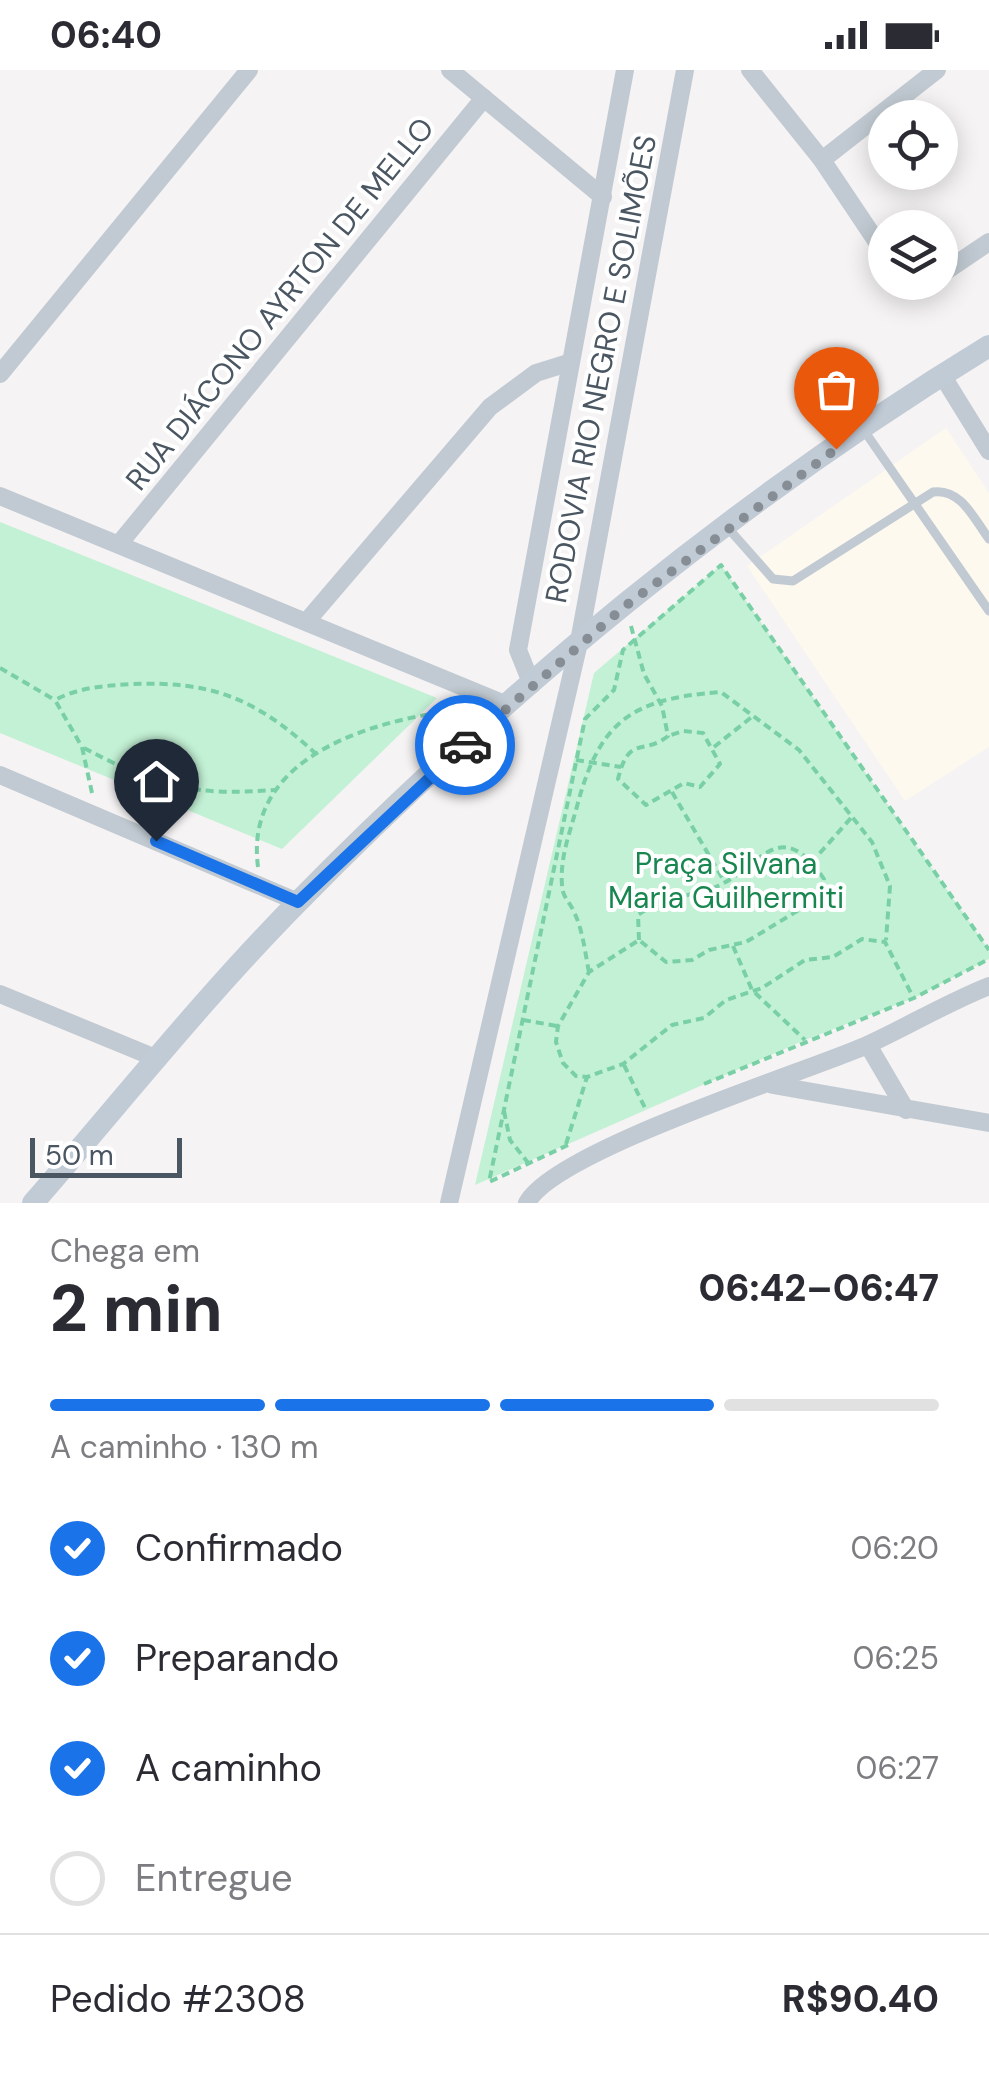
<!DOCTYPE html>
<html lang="pt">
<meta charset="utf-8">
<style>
:root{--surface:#fff;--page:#f7f7f7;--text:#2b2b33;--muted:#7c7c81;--line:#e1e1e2;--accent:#1a73e8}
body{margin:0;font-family:"DM Sans",sans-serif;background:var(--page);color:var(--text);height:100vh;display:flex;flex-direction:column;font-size:38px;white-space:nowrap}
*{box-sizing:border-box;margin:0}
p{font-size:32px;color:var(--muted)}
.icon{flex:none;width:55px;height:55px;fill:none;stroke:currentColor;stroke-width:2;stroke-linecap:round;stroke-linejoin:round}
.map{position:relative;height:1133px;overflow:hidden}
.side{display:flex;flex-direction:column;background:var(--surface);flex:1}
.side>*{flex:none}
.buttons{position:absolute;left:868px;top:30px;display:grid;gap:20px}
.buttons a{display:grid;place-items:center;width:90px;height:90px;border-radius:50%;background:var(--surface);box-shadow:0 5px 25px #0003;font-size:50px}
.scale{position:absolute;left:30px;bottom:25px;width:152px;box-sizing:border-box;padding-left:10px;border:5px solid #4a5661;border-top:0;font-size:28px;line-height:35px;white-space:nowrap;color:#4a5661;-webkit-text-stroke:8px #fff;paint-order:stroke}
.pin{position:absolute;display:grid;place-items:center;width:85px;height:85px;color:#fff;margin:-102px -42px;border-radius:50% 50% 50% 0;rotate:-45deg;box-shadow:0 0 10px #0007}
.pin .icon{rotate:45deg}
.courier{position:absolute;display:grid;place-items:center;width:100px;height:100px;margin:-50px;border:8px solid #1a73e8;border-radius:50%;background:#fff;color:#222;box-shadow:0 2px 12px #0007}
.summary em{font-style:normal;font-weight:800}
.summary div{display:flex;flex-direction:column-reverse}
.summary{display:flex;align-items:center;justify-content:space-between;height:170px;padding:0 50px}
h1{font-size:65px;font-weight:800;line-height:75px}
.bar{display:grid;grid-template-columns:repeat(4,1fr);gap:15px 10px;align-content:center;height:120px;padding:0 50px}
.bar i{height:12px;border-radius:8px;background:var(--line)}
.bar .active{background:var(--accent)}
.bar p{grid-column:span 4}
.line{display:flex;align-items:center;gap:25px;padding:0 50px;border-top:2px solid var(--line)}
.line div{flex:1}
ol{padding:0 50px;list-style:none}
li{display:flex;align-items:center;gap:30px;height:110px}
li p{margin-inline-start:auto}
li .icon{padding:10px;border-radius:50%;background:var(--accent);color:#fff;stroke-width:4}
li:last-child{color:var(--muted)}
li i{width:55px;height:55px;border:5px solid var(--line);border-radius:50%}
.status{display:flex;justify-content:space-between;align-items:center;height:70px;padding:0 50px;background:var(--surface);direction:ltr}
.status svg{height:28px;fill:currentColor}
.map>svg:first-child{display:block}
.commercial{fill:#fdf9ef}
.green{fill:#c3f1d5}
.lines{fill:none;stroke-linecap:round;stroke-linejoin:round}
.path{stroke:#7ad0a6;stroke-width:4;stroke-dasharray:8 5;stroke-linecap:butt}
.service{stroke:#c1cad2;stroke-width:9}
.minor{stroke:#c1cad2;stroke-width:18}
.secondary{stroke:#c1cbd6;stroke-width:22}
.done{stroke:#868d94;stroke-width:10;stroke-dasharray:0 18}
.route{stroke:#1a73e8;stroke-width:12}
.labels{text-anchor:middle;stroke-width:8;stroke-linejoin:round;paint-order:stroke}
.street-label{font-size:30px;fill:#4a5661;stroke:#fff}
.park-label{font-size:30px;fill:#17864f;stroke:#fff}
</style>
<div class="status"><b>06:40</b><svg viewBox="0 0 49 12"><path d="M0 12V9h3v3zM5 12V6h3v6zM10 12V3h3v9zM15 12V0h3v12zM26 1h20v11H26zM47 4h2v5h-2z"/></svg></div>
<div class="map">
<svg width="989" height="1133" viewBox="0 0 989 1133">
<rect width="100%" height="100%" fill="#f5f3f3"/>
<polygon class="commercial" points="946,358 989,423 989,677 905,731 747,496"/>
<g class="green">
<polygon points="0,452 437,628 282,779 0,663"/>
<polygon points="721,495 989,880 989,889 914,928 805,970 475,1115 594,603"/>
</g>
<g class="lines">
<g class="path">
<path d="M 631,556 L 644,604 L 662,636 L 668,666 C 643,686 629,664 618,709 L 646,735 L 684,713 L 700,717 L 720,694 L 703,663 L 683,661 L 668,666"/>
<polyline points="0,598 55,630"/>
<polyline points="714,677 753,646"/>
<path d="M 84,678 C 158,717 191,726 275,720"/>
<polyline points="576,690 621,697"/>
<polyline points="672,722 724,811"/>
<path d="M 92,723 L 82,677 L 55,630 C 80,617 104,616 131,614 C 212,611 255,628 315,683"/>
<polyline points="811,793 851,748"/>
<path d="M 258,797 C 243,683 380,648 467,639"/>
<path d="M 639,870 L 638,845 C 662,828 686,827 713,818 C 759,801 778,741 824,809 L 822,826 L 746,872 L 709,880 L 692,890 L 666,892 L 639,870 L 589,902 L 558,956 L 556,972 L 563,993 L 576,1006 L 587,1007 L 623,994 L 672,955 L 704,948 L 726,930 L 762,918 L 805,890 L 833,887 L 862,869 L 885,872 L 914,929"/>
<polyline points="733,876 752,920 805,970"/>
<path d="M 589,902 C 585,883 583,860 574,842 C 570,832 562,827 562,815 C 560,788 569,765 576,740 C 599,651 630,629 721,622 L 799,680 L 872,772 L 890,816 L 886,870"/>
<polyline points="523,950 557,956"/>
<polyline points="624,995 646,1040"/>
<polyline points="704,1014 914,928 989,889"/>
<polyline points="504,1041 510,1070 529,1094"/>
<polyline points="566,1074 587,1007"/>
<polyline points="568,1075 489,1112 585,649 614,620 623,580 721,495 989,880"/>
</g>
<g class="service">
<polyline points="863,359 989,541"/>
<path d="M 727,457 L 773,509 L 793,511 L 933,422 C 961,418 974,449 989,469"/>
</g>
<g class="minor">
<polyline points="450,0 603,127"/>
<polyline points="750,0 822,90 885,184"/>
<polyline points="822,90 937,0"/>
<polyline points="940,205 989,172"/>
<polyline points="0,304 249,0"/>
<polyline points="942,305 989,381"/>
<polyline points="0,426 507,635"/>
<polyline points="119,474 484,28"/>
<polyline points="307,551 490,337 536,303 568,293"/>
<polyline points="532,615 518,580 625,0"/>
<polyline points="0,705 298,832"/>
<polyline points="0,924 158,989"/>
<polyline points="868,975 906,1040"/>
<polyline points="773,1015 989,1053"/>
<polyline points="449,1133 578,577 685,0"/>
<path d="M 527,1133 C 554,1081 800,1004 865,976 C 907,957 946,933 989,916"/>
</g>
<path class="secondary" d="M 33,1133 C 121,1032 205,926 299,831 C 504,622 738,429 989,276"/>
</g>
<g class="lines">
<polyline class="done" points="465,675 624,537 836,379"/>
<polyline class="route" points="156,771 298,832 465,675"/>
</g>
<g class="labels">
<g class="street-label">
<text transform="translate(280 234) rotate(-51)" y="10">RUA DIÁCONO AYRTON DE MELLO</text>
<text transform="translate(601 299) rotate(-79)" y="10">RODOVIA RIO NEGRO E SOLIMÕES</text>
</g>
<g class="park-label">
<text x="726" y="804">Praça Silvana<tspan x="726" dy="34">Maria Guilhermiti</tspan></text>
</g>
</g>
</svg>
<div class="buttons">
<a><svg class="icon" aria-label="locate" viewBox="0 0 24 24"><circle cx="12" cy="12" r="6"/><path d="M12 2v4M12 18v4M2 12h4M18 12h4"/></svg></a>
<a><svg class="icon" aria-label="layers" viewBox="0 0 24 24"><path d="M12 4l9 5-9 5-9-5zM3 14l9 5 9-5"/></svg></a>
</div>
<div class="scale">50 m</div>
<div class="pin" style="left:836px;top:379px;background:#ea580c"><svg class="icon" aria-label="bag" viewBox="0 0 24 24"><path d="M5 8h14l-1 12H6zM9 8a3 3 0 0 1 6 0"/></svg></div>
<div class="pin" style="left:156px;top:771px;background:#1f2937"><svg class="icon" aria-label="home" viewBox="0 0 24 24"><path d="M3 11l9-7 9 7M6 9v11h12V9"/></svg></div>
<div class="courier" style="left:465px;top:675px"><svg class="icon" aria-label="car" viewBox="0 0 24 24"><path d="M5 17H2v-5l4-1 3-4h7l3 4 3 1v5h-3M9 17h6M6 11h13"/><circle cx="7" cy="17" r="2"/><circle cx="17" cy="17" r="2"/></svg></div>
</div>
<section class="side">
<div class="summary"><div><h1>2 min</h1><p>Chega em</p></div><em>06:42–06:47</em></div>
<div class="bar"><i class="active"></i><i class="active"></i><i class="active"></i><i></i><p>A caminho · 130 m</p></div>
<ol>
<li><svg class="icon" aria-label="check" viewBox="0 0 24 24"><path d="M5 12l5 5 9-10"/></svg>Confirmado<p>06:20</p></li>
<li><svg class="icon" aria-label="check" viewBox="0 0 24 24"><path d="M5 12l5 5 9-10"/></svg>Preparando<p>06:25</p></li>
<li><svg class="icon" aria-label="check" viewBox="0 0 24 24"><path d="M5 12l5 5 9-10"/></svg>A caminho<p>06:27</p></li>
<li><i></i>Entregue</li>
</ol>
<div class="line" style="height:130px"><div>Pedido #2308</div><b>R$90.40</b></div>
</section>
